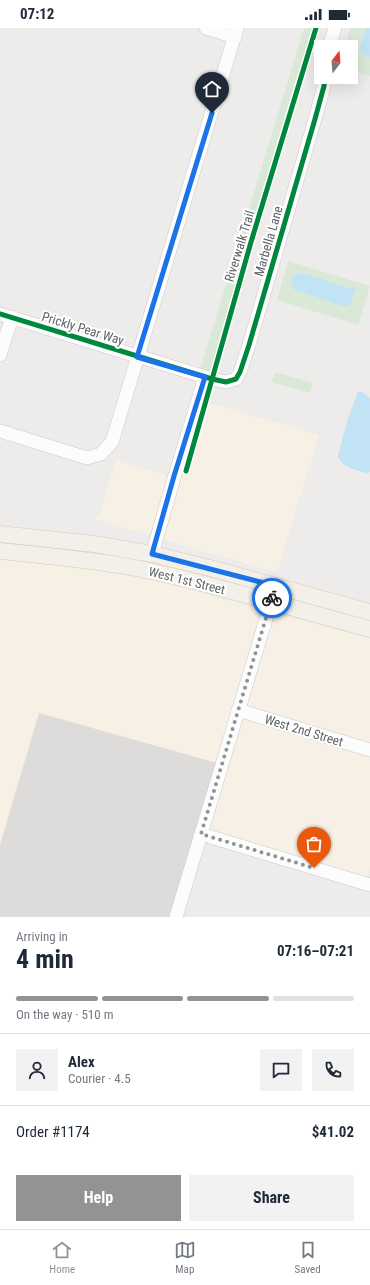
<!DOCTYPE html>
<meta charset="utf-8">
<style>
:root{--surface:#fff;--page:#f2f2f3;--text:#1f2937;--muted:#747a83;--line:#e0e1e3;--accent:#919395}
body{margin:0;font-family:"Roboto Condensed",sans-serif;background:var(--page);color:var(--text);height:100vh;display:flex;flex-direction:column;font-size:15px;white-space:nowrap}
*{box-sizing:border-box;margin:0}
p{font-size:13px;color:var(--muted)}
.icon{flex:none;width:22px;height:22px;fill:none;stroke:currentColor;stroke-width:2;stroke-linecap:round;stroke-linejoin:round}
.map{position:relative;height:889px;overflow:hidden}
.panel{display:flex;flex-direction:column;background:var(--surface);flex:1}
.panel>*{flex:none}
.needle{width:26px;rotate:17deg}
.buttons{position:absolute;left:314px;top:12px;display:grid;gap:8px}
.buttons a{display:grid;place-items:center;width:44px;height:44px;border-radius:0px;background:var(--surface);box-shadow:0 4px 16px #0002;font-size:20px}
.pin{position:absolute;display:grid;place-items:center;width:34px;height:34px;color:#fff;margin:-41px -17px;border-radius:50% 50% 50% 0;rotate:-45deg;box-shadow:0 0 4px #0007}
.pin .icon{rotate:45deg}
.courier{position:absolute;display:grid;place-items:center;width:40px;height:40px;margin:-20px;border:3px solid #1a73e8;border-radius:50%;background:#fff;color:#222;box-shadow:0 1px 5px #0007}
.headline em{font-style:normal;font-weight:700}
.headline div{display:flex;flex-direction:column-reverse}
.headline{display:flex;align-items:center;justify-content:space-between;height:68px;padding:0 16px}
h1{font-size:26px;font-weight:700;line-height:30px}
.bar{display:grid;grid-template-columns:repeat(4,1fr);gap:6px 4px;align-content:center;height:48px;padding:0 16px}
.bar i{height:5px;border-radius:3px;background:var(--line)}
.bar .on{background:var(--accent)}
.bar p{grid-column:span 4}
.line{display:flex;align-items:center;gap:10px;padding:0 16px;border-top:1px solid var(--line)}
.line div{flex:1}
.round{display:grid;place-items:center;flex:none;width:42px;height:42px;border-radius:0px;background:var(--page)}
.primary-button{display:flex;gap:8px;margin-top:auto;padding:8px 16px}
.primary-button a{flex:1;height:46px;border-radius:0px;background:var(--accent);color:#fff;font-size:16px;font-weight:700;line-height:46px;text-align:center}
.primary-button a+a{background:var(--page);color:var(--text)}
.status{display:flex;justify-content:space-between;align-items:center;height:28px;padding:0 20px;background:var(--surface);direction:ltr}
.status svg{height:11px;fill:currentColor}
.menu{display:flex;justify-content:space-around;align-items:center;height:56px;border-top:1px solid var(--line);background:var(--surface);font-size:11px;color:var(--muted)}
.menu a{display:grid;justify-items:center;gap:2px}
.menu .on{color:var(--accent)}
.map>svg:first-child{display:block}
.commercial{fill:#f6f0e5}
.industrial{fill:#dedcda}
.green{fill:#dae8d7}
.water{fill:#c2e3f4}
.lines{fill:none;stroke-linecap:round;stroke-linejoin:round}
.minor-casing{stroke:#c9c9c9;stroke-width:14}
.major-casing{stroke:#d4caba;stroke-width:17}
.minor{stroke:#fcfcfc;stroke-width:13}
.major{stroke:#f3f0ea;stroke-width:16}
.cycleway-casing{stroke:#fff;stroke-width:8}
.cycleway{stroke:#00873e;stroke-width:5}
.done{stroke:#919395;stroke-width:4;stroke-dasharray:0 7.2}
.route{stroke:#1a73e8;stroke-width:5}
.labels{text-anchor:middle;stroke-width:4;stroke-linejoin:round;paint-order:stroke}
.street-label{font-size:13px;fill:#5f6367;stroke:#fff}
</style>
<div class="status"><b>07:12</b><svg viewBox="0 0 49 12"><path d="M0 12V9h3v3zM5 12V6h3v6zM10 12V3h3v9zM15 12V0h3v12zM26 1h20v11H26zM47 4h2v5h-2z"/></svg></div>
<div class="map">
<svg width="370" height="889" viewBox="0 0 370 889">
<rect width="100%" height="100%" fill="#eeecea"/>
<g class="commercial">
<polygon points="193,365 195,365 153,508 94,491 99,486 116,432 167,448"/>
<polygon points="204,368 207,369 206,372 209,375 319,407 277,544 161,511"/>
<polygon points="0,529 130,544 264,582 217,735 0,817"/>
<polygon points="272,584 370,611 370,717 244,679"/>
<polygon points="241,688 370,727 370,840 367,851 206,803"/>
</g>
<polygon class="industrial" points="39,685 217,735 172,889 0,889 0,817"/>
<g class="green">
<polygon points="304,0 318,0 213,346 195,365 193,365 184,394"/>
<polygon points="350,0 370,0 370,48 351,42 351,19 346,19"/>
<polygon points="288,233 370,258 358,297 277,272"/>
<polygon points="275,344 313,355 310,365 272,354"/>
</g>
<g class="water">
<polygon points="366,0 370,0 370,29 362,25 360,18"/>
<polygon points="295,246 305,246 348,260 355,259 357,261 355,262 350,277 347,278 343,278 293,261 291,252"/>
<path d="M 361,363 L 370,370 L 370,444 L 368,445 C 359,444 340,438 338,428 L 348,390 L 358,364 Z"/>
</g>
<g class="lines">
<defs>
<g id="minor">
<polyline points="206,0 235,9"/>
<polyline points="329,19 335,0"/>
<polyline points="0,286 212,351 226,354 236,351 240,344 249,317 315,91 324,58 325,49"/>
<polyline points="0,327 12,289"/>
<polyline points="0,403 87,430 101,426 112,414 237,0"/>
<polyline points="152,526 175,447 205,349"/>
<polyline points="238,682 370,722"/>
<polyline points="201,806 370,857"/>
<polyline points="176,889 276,558"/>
</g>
<g id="major">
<polyline points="0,506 94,516 152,526 214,541 370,584"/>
<path d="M 0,523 C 47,528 95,532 141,541 C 218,557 294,581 370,601"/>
</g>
</defs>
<use href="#minor" class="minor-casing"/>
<use href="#major" class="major-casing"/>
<use href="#minor" class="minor"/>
<use href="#major" class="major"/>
<defs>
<g id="cycleway">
<polyline points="0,286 212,351 226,354 236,351 240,344 249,317 315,91 324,58 325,49"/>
<polyline points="186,443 251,214 316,0"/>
</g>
</defs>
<use href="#cycleway" class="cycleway-casing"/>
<use href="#cycleway" class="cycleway"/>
</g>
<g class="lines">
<polyline class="done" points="272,570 201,806 314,840"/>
<polyline class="route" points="212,85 137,329 205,349 174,448 152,526 276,558 272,570"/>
</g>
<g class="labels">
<g class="street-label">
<text transform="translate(268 213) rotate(-74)" y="5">Marbella Lane</text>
<text transform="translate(239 218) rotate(-73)" y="5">Riverwalk Trail</text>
<text transform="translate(83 300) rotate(17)" y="5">Prickly Pear Way</text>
<text transform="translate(187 552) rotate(14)" y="5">West 1st Street</text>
<text transform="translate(304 702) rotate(17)" y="5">West 2nd Street</text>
</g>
</g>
</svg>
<div class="buttons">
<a><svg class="needle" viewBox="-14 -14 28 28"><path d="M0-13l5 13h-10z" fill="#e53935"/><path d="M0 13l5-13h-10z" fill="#747a83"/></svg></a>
</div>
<div class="pin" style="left:314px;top:840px;background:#ea580c"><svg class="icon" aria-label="bag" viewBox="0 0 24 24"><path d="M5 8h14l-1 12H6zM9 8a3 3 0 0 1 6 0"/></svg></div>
<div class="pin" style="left:212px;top:85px;background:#1f2937"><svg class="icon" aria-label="home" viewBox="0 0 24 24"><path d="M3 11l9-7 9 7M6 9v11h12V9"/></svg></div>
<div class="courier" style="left:272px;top:570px"><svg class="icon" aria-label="bike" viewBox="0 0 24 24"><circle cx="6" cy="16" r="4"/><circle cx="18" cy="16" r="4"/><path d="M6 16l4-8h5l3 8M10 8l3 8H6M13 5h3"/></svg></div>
</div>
<section class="panel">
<div class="headline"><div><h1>4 min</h1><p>Arriving in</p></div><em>07:16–07:21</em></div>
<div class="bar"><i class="on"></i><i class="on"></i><i class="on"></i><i></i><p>On the way · 510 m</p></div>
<div class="line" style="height:72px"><a class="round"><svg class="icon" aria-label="person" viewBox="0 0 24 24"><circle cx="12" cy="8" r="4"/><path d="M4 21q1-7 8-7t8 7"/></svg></a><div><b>Alex</b><p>Courier · 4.5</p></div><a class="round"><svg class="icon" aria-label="chat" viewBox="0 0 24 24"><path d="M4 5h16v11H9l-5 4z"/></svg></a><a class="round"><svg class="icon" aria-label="phone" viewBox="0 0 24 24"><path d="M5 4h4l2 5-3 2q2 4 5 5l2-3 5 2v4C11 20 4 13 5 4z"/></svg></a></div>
<div class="line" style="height:52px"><div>Order #1174</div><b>$41.02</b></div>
<div class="primary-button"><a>Help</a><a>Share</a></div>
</section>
<nav class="menu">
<a class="on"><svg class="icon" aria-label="home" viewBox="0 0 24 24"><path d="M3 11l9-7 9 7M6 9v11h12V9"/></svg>Home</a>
<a><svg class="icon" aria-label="map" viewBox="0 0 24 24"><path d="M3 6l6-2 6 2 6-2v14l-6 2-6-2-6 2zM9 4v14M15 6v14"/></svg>Map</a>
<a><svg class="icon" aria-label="saved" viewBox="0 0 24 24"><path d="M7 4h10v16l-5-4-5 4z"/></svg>Saved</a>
</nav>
